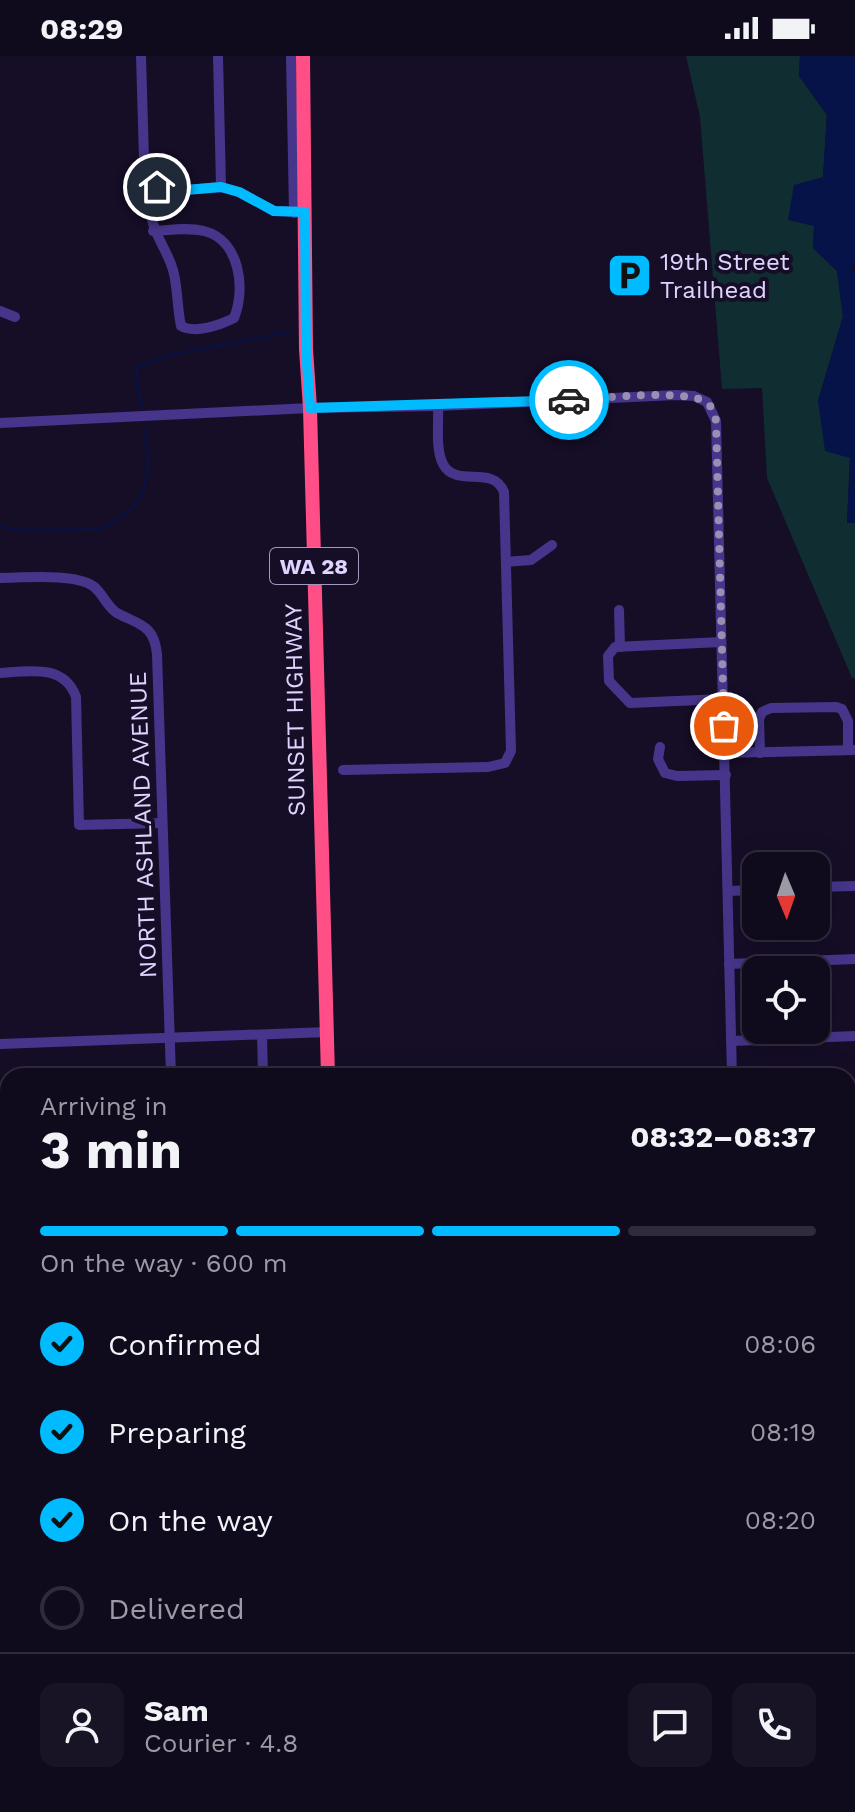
<!DOCTYPE html>
<meta charset="utf-8">
<style>
:root{--surface:#100a1d;--page:#191326;--text:#f1f3f6;--muted:#9c9aa4;--line:#302b3b;--accent:#0bf}
body{margin:0;font-family:"Work Sans",sans-serif;background:var(--page);color:var(--text);height:100vh;display:flex;flex-direction:column;font-size:30px;white-space:nowrap}
*{box-sizing:border-box;margin:0}
p{font-size:26px;color:var(--muted)}
.icon{flex:none;width:44px;height:44px;fill:none;stroke:currentColor;stroke-width:2;stroke-linecap:round;stroke-linejoin:round}
.map{position:relative;flex:1;overflow:hidden}
.side{position:absolute;left:0px;top:1012px;width:856px;height:744px;display:flex;flex-direction:column;background:var(--surface);border-radius:24px 24px 0 0;box-shadow:0 8px 32px #0002,0 0 0 2px var(--line)}
.side>*{flex:none}
.needle{width:52px;rotate:178deg}
.buttons{position:absolute;left:742px;top:796px;display:grid;gap:16px}
.buttons a{display:grid;place-items:center;width:88px;height:88px;border-radius:16px;background:var(--surface);box-shadow:0 8px 32px #0002,0 0 0 2px var(--line);font-size:40px}
.pin{position:absolute;display:grid;place-items:center;width:68px;height:68px;color:#fff;margin:-34px;border:4px solid #fff;border-radius:50%;box-shadow:0 2px 8px #0007}
.courier{position:absolute;display:grid;place-items:center;width:80px;height:80px;margin:-40px;border:6px solid #0bf;border-radius:50%;background:#fff;color:#222;box-shadow:0 2px 10px #0007}
.headline em{font-style:normal;font-weight:700}
.headline div{display:flex;flex-direction:column-reverse}
.headline{display:flex;align-items:center;justify-content:space-between;height:136px;padding:0 40px}
h1{font-size:52px;font-weight:700;line-height:60px}
.bar{display:grid;grid-template-columns:repeat(4,1fr);gap:12px 8px;align-content:center;height:96px;padding:0 40px}
.bar i{height:10px;border-radius:6px;background:var(--line)}
.bar .on{background:var(--accent)}
.bar p{grid-column:span 4}
.line{display:flex;align-items:center;gap:20px;padding:0 40px;border-top:2px solid var(--line)}
.line div{flex:1}
.round{display:grid;place-items:center;flex:none;width:84px;height:84px;border-radius:16px;background:var(--page)}
ol{padding:0 40px;list-style:none}
li{display:flex;align-items:center;gap:24px;height:88px}
li p{margin-inline-start:auto}
li .icon{padding:8px;border-radius:50%;background:var(--accent);color:#111;stroke-width:4}
li:last-child{color:var(--muted)}
li i{width:44px;height:44px;border:4px solid var(--line);border-radius:50%}
.status{display:flex;justify-content:space-between;align-items:center;height:56px;padding:0 40px;background:var(--surface);direction:ltr}
.status svg{height:22px;fill:currentColor}
.map>svg:first-child{display:block}
.green{fill:#102d32}
.water{fill:#061348}
.lines{fill:none;stroke-linecap:round;stroke-linejoin:round}
.stream{stroke:#061348;stroke-width:2}
.canal{stroke:#061348;stroke-width:7}
.minor{stroke:#46358a;stroke-width:10}
.highway{stroke:#ff4f86;stroke-width:14}
.done{stroke:#998eb3;stroke-width:8;stroke-dasharray:0 14.4}
.route{stroke:#0bf;stroke-width:10}
.labels{text-anchor:middle;stroke-width:8;stroke-linejoin:round;paint-order:stroke}
.shield{fill:#160d27;stroke:#a398be;stroke-width:2}
.shield-label{font-size:22px;font-weight:bold;fill:#e0d4ff}
.poi-label{font-size:24px;fill:#e0d4ff;stroke:#160d27;text-anchor:start}
.street-label{font-size:24px;fill:#e0d4ff;stroke:#160d27}
</style>
<div class="status"><b>08:29</b><svg viewBox="0 0 49 12"><path d="M0 12V9h3v3zM5 12V6h3v6zM10 12V3h3v9zM15 12V0h3v12zM26 1h20v11H26zM47 4h2v5h-2z"/></svg></div>
<div class="map">
<svg width="855" height="1756" viewBox="0 0 855 1756">
<rect width="100%" height="100%" fill="#160d27"/>
<g class="green">
<polygon points="686,0 800,0 799,20 827,59 823,122 788,163 814,170 813,192 837,215 843,260 818,345 850,401 847,467 855,467 855,622 852,622 767,422 762,332 722,333 700,61"/>
<polygon points="0,1196 3,1196 4,1209 8,1216 8,1254 0,1258"/>
</g>
<polygon class="water" points="800,0 855,0 855,210 851,211 852,216 855,216 855,467 847,467 850,402 825,395 818,345 843,261 837,215 813,192 814,170 788,164 794,129 823,121 827,59 799,20"/>
<g class="lines">
<g class="stream">
<polyline points="143,353 136,326 137,311 170,299 289,276"/>
<polyline points="0,471 24,474 98,473 113,467 134,451 144,434 148,408 145,372"/>
</g>
<g class="canal">
<polyline points="0,1567 8,1571"/>
<polyline points="143,1748 146,1756"/>
</g>
<g class="minor">
<polyline points="141,0 144,103 147,119 157,131 174,135 221,131 239,136 274,155 305,156"/>
<polyline points="218,0 221,131"/>
<polyline points="291,0 294,157"/>
<path d="M 153,175 C 170,174 188,171 204,175 C 240,184 246,233 234,262 C 220,269 195,278 181,270 C 177,252 178,232 173,214 C 164,183 140,167 157,131"/>
<polyline points="0,255 15,261"/>
<polyline points="0,367 310,352 438,350 676,339 694,340 707,346 716,365 732,1020"/>
<polyline points="506,506 531,504 552,489"/>
<path d="M 0,522 C 23,522 74,517 93,530 C 103,537 106,550 117,557 C 140,569 154,569 157,598 L 171,1020"/>
<polyline points="619,554 620,591"/>
<polyline points="721,586 615,591 608,600 609,625 630,647 723,643"/>
<path d="M 0,617 C 30,615 64,608 76,641 L 79,769 L 162,767"/>
<polyline points="660,691 658,703 665,717 677,720 726,719"/>
<polyline points="725,697 855,694"/>
<polyline points="760,697 759,663 762,656 771,652 836,651 842,653 848,665 848,694"/>
<path d="M 343,714 L 488,711 L 505,707 L 511,695 L 504,436 C 493,408 456,433 443,408 C 435,393 439,366 438,350"/>
<polyline points="816,831 855,830"/>
<polyline points="728,835 756,834"/>
<polyline points="729,908 855,903"/>
<polyline points="262,979 263,1020"/>
<polyline points="731,985 855,980"/>
<polyline points="0,988 327,976"/>
<polyline points="848,1057 855,1056"/>
<polyline points="848,1162 855,1162"/>
<polyline points="0,1186 8,1185"/>
<polyline points="0,1439 8,1439"/>
<polyline points="848,1444 855,1448"/>
<polyline points="848,1463 855,1459"/>
<polyline points="848,1497 855,1507"/>
<polyline points="63,1748 63,1756"/>
<polyline points="162,1748 164,1756"/>
<polyline points="554,1748 554,1756"/>
<polyline points="753,1748 753,1756"/>
</g>
<g class="highway">
<polyline points="303,0 306,293 310,352 328,1020"/>
<polyline points="348,1748 348,1756"/>
</g>
</g>
<g class="lines">
<path class="done" d="M 569,344 C 596,343 691,331 708,348 C 713,352 715,359 716,365 L 724,670"/>
<polyline class="route" points="157,131 174,135 221,131 239,136 274,155 305,156 306,293 310,352 569,344"/>
</g>
<defs>
<symbol id="parking-square" viewBox="-11 -11 22 22"><rect x="-9" y="-9" width="18" height="18" rx="4" fill="#0bf" stroke="#160d27"/><path d="M-3.5-5.5H1a3.5 3.5 0 0 1 0 7H-1V5.5H-3.5ZM-1-3.4V-.6H.8a1.4 1.4 0 0 0 0-2.8Z" fill="#111"/></symbol>
</defs>
<g fill-rule="evenodd">
<use href="#parking-square" x="604" y="194" width="51" height="51"/>
</g>
<g class="labels">
<rect class="shield" x="270" y="492" width="88" height="36" rx="6"/>
<g class="shield-label">
<text x="314" y="518">WA 28</text>
</g>
<g class="poi-label">
<text x="660" y="214">19th Street<tspan x="660" dy="28">Trailhead</tspan></text>
</g>
<g class="street-label">
<text transform="translate(295 654) rotate(-91)" y="8">SUNSET HIGHWAY</text>
<text transform="translate(143 769) rotate(-92)" y="8">NORTH ASHLAND AVENUE</text>
</g>
</g>
</svg>
<div class="buttons">
<a><svg class="needle" viewBox="-14 -14 28 28"><path d="M0-13l5 13h-10z" fill="#e53935"/><path d="M0 13l5-13h-10z" fill="#9c9aa4"/></svg></a>
<a><svg class="icon" aria-label="locate" viewBox="0 0 24 24"><circle cx="12" cy="12" r="6"/><path d="M12 2v4M12 18v4M2 12h4M18 12h4"/></svg></a>
</div>
<div class="pin" style="left:724px;top:670px;background:#ea580c"><svg class="icon" aria-label="bag" viewBox="0 0 24 24"><path d="M5 8h14l-1 12H6zM9 8a3 3 0 0 1 6 0"/></svg></div>
<div class="pin" style="left:157px;top:131px;background:#1f2937"><svg class="icon" aria-label="home" viewBox="0 0 24 24"><path d="M3 11l9-7 9 7M6 9v11h12V9"/></svg></div>
<div class="courier" style="left:569px;top:344px"><svg class="icon" aria-label="car" viewBox="0 0 24 24"><path d="M5 17H2v-5l4-1 3-4h7l3 4 3 1v5h-3M9 17h6M6 11h13"/><circle cx="7" cy="17" r="2"/><circle cx="17" cy="17" r="2"/></svg></div>
<section class="side">
<div class="headline"><div><h1>3 min</h1><p>Arriving in</p></div><em>08:32–08:37</em></div>
<div class="bar"><i class="on"></i><i class="on"></i><i class="on"></i><i></i><p>On the way · 600 m</p></div>
<ol>
<li><svg class="icon" aria-label="check" viewBox="0 0 24 24"><path d="M5 12l5 5 9-10"/></svg>Confirmed<p>08:06</p></li>
<li><svg class="icon" aria-label="check" viewBox="0 0 24 24"><path d="M5 12l5 5 9-10"/></svg>Preparing<p>08:19</p></li>
<li><svg class="icon" aria-label="check" viewBox="0 0 24 24"><path d="M5 12l5 5 9-10"/></svg>On the way<p>08:20</p></li>
<li><i></i>Delivered</li>
</ol>
<div class="line" style="height:144px"><a class="round"><svg class="icon" aria-label="person" viewBox="0 0 24 24"><circle cx="12" cy="8" r="4"/><path d="M4 21q1-7 8-7t8 7"/></svg></a><div><b>Sam</b><p>Courier · 4.8</p></div><a class="round"><svg class="icon" aria-label="chat" viewBox="0 0 24 24"><path d="M4 5h16v11H9l-5 4z"/></svg></a><a class="round"><svg class="icon" aria-label="phone" viewBox="0 0 24 24"><path d="M5 4h4l2 5-3 2q2 4 5 5l2-3 5 2v4C11 20 4 13 5 4z"/></svg></a></div>
</section>
</div>
